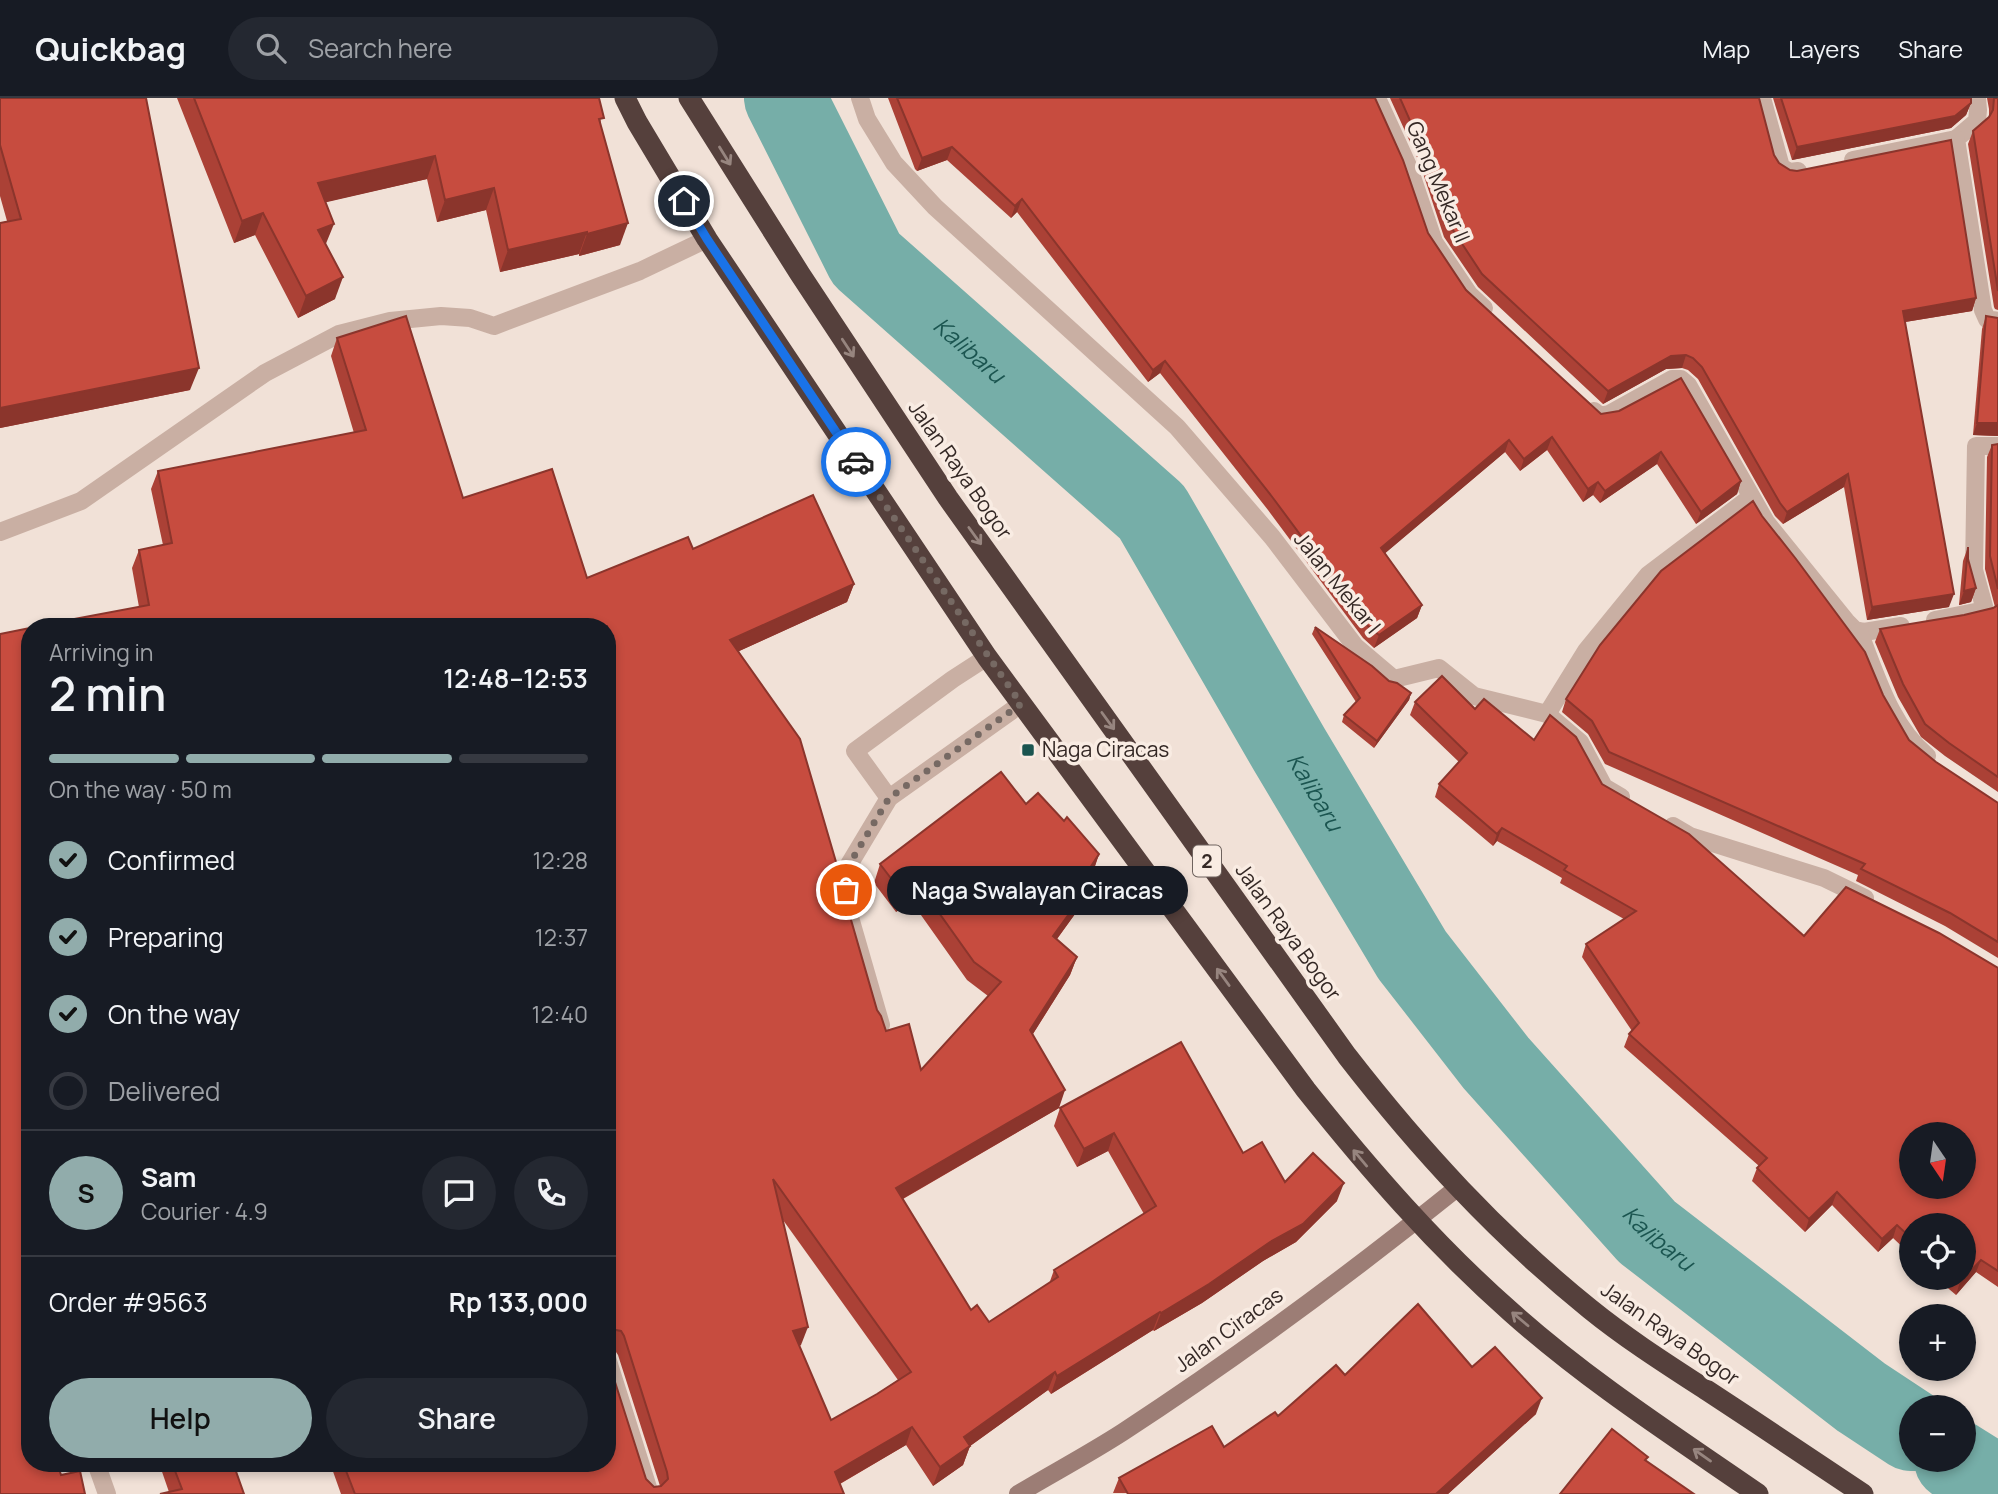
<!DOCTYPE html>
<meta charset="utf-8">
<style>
:root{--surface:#171b24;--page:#242831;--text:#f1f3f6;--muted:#9ea1a6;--line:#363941;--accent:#91acab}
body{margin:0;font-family:Manrope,sans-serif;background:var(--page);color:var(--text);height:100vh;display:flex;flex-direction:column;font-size:26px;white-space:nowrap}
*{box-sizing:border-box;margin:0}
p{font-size:23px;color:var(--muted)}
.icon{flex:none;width:38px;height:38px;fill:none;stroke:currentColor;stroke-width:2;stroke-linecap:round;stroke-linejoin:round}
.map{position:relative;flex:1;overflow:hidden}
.side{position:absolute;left:21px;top:520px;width:595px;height:854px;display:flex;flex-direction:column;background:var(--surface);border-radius:28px;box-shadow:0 4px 10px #0003}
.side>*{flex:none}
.needle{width:46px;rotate:167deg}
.controls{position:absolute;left:1899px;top:1024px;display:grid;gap:14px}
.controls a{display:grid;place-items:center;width:77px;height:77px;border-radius:50%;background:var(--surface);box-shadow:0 4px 10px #0003;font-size:35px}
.pin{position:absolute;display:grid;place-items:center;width:60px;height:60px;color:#fff;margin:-30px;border:4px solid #fff;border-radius:50%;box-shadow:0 2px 7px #0007}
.courier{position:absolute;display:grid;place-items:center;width:70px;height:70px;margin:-35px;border:5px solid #1a73e8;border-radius:50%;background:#fff;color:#222;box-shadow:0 2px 9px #0007}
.bubble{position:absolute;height:49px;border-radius:24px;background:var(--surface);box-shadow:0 4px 10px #0003;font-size:23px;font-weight:600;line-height:49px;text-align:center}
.overview em{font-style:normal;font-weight:600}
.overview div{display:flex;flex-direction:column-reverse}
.overview{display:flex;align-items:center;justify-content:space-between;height:119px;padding:0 28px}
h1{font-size:46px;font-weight:600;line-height:52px}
.bar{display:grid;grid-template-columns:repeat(4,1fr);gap:10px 7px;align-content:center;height:84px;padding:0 28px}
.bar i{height:9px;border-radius:5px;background:var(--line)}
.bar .current{background:var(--accent)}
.bar p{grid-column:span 4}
.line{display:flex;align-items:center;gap:18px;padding:0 28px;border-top:2px solid var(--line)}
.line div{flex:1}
.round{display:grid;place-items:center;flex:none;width:74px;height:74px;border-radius:37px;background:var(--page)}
ol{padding:0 28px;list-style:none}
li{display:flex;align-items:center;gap:21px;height:77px}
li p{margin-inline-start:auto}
li .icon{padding:7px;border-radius:50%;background:var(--accent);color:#111;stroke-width:4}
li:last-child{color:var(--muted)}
li i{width:38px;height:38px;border:4px solid var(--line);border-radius:50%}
.button{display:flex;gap:14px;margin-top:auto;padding:14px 28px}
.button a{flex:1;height:80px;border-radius:42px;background:var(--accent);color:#111;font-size:28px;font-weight:600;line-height:80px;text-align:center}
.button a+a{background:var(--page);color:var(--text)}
header{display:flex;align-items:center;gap:42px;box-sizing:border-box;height:98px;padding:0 35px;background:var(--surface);border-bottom:2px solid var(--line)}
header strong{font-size:33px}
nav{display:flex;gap:38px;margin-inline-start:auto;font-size:24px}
.search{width:490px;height:63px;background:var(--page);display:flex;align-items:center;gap:18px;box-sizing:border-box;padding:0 24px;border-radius:38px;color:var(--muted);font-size:26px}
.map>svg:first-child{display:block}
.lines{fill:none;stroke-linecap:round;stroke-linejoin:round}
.river{stroke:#76aea8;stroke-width:82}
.lane{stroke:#c9afa3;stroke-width:18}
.street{stroke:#c9afa3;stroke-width:18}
.secondary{stroke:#9c7d75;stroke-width:18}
.highway{stroke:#55403c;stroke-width:21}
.wall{fill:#ab4136;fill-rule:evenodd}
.shaded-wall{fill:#8b352c}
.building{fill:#c74c3f;stroke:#8b352c;stroke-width:2;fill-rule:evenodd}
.oneway{stroke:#97857f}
.done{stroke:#766963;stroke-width:7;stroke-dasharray:0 12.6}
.route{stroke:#1a73e8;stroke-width:9}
.poi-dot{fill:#1b5550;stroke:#f9ece3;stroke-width:2.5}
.labels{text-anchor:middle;stroke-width:7;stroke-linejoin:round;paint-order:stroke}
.shield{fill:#f9ece3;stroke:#6f635e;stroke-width:2}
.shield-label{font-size:19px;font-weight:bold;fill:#342825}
.street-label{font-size:21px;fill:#342825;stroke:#f9ece3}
.poi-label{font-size:21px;fill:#342825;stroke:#f9ece3;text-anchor:start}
.water-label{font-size:23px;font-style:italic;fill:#1b5550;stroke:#f9ece3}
</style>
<header>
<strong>Quickbag</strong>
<div class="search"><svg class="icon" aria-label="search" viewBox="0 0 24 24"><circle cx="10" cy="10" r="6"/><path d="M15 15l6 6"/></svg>Search here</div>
<nav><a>Map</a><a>Layers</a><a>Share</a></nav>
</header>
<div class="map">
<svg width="1998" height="1396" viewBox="0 0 1998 1396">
<rect width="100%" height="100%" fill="#f1e1d7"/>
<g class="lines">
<g class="river">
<path id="s1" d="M 785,0 L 866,161 L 1152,414 L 1289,651 L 1412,857 L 1496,965 L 1647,1134 L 1861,1299 L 1911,1332"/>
<polyline points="1955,1362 1998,1389"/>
</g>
<g class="lane">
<polyline points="0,434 81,403 265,275 339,236 390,223 441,218 470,220 494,228 640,173 707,141"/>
<polyline points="889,700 855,653 953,581 987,559"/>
<polyline points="881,927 847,809 844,775 889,700 1021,606"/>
</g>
<g class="street">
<polyline points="860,0 867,21 894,65 935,109 1177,329 1272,439 1355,548 1394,581 1439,570 1474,598 1547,616 1580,644 1604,689 1621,699"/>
<polyline points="1377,0 1409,70 1434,144 1469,196 1484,210"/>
<polyline points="1762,0 1781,69 1790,74 1798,73"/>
<polyline points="1977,0 1978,12 1977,23 1956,41 1983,212 1987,221 1998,223"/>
<polyline points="1853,62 1956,41"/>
<polyline points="1594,313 1600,318 1609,316 1672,281 1681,281 1688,287 1766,424 1846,523 1855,532 1864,534 1901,528"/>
<polyline points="1935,522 1985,512 1974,472 1976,348 1998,348"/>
<path d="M 1859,534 C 1876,576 1890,628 1927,658"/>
<polyline points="1547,616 1586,553 1648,477 1751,399"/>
<polyline points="1673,728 1690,738 1824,780 1865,800"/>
<polyline points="607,1260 650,1396"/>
<polyline points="96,1365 107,1396"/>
</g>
<path class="secondary" d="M 1018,1396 C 1053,1375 1089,1356 1123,1334 C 1238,1259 1350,1176 1457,1090"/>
<g class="highway">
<path d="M 625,0 L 637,24 L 707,141 L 987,559 L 1306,992 C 1369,1071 1435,1147 1511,1214 C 1587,1282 1674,1338 1758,1396"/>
<path d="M 689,0 L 800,176 L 948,400 L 1347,958 C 1420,1052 1497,1136 1590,1211 C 1627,1241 1668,1267 1708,1293 C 1760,1327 1812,1362 1863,1396"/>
</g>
</g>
<g class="wall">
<polygon points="0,0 190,292 0,330 0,125 7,123 0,98"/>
<polygon points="177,0 599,0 601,28 620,147 579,158 579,156 500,174 486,112 437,124 427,81 325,104 326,147 335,201 298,220 255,137 234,145"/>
<polygon points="888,0 1375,0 1428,135 1466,192 1601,316 1741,383 1737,396 1696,426 1657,366 1600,405 1593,397 1583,404 1547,352 1520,373 1505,354 1385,455 1422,507 1417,520 1374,550 1363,540 1268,412 1160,275 1148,284 1017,114 1011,120 947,62 917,73 915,71"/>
<polygon points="1390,0 1759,0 1774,57 1779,65 1976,200 1972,213 1905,224 1949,509 1867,522 1844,389 1783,426 1775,418 1698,281 1688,272 1682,270 1666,271 1603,306 1478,189 1444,139 1420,66"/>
<polygon points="1773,0 1971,0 1971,5 1966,17 1951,30 1792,62"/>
<polygon points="1987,0 1998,0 1998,212 1995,211 1994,209 1968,46 1973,33 1989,19 1989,11"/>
<polygon points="1986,218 1998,220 1998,338 1973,337 1982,231"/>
<path d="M 337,240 L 463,400 L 587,480 L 693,451 L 854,486 L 847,504 L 739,553 L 843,794 L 877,912 L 886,933 L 921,972 L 988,898 L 967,882 L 911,803 L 896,814 L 874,785 L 880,766 L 1026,706 L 1064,723 L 1099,756 L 1093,774 L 1078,796 L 1075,816 L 1057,841 L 1077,859 L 1070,877 L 1033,936 L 1059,1010 L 903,1101 L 971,1212 L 989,1224 L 1049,1186 L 1054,1172 L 1144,1116 L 1108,1053 L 1077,1069 L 1054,1028 L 1060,1010 L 1243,1055 L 1285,1084 L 1337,1103 L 1296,1144 L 1263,1163 L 1202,1205 L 1154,1233 L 1153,1232 L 1051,1296 L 1048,1292 L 970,1348 L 963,1367 L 933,1388 L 906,1347 L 840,1386 L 844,1396 L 341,1396 L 330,1365 L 607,1365 L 646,1381 L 654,1389 L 660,1388 L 618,1257 L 614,1251 L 607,1250 L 607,528 L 139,509 L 132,470 L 139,452 L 163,447 L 151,391 L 158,373 L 354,335 L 331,258 ZM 783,1122 L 898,1282 L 877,1296 L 831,1322 L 799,1248 L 801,1247 Z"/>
<polygon points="1998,346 1998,694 1945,658 1921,639 1898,599 1875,544 1880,531 1964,517 1995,509 1985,471 1987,359 1992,347"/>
<polygon points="1762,418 1883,597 1909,642 1936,664 1998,705 1998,860 1945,828 1856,783 1858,777 1605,666 1588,636 1562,614 1566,601"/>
<polygon points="1968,449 1968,461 1976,490 1971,504 1959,507 1963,463"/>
<polygon points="1315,529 1389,583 1411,595 1409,602 1374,650 1342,624 1344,617 1356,604 1312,536"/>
<polygon points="1415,604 1475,611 1534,642 1602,686 1804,838 1998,870 1998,1189 1976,1174 1956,1197 1936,1180 1964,1180 1911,1127 1911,1157 1893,1140 1878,1154 1832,1107 1805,1134 1752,1083 1757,1070 1759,1068 1624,949 1629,936 1632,933 1582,859 1586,846 1624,821 1560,785 1562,780 1497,743 1493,748 1435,699 1439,686 1459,664 1410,617"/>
<polygon points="1472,1269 1536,1316 1448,1396 1113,1395 1119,1380 1224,1349 1345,1277"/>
<polygon points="159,1365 233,1365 244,1396 169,1394"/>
</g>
<g class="shaded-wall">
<polygon points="1971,5 1966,17 1951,30 1792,62 1797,49"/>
<polygon points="952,49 947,62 917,73 922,60"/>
<polygon points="435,58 427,81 310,108 318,85"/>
<polygon points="494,90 486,112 437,124 445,102"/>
<polygon points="1022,101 1017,114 1011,120 1015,108"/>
<polygon points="263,115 255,137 234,145 242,123"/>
<polygon points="628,125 620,147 579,158 587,136"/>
<polygon points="334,126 325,148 318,132"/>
<polygon points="587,134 579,156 500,174 508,152"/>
<polygon points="343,179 335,201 298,220 306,198"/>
<polygon points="1976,200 1972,213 1899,225 1903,213"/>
<polygon points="1686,257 1682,270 1666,271 1603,306 1608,293 1671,258"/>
<polygon points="1165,263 1160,275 1148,284 1153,272"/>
<polygon points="199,270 190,292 0,330 0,310"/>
<polygon points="1977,325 1998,325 1998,338 1973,337"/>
<polygon points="1552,339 1547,352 1520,373 1524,361"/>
<polygon points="1509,342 1505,354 1376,463 1381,450"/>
<polygon points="1661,354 1657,366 1600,405 1605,393"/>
<polygon points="1848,376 1844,389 1783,426 1787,414"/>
<polygon points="1741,383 1737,396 1696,426 1701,414"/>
<polygon points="1598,384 1593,397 1583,404 1588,391"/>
<polygon points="854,486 847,504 724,560 730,542"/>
<polygon points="1976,490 1971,504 1959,507 1964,493"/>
<polygon points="1954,496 1949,509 1867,522 1872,509"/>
<polygon points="1422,507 1417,520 1374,550 1379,537"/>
<polygon points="1411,595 1409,602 1374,650 1377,643"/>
<polygon points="1502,730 1497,743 1493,748 1497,736"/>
<polygon points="1099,756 1093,774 1068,811 1075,793"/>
<polygon points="917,784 911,803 896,814 903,796"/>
<polygon points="1082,798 1075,816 1046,856 1053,838"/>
<polygon points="1077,859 1070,877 1024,950 1030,932"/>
<polygon points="1065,992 1059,1010 890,1108 896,1090"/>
<polygon points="1114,1035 1108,1053 1077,1069 1084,1051"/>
<polygon points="1344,1085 1337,1103 1296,1144 1263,1163 1202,1205 1154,1233 1161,1215 1270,1144"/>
<polygon points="1837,1094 1832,1107 1805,1134 1809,1121"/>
<polygon points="1897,1127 1893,1140 1878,1154 1882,1141"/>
<polygon points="1981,1162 1976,1174 1956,1197 1960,1184"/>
<polygon points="30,1213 30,1230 24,1230 17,1239 26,1215"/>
<polygon points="1160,1214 1153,1232 1051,1296 1057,1278"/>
<polygon points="808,1229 801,1247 786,1251 793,1233"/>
<polygon points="1055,1274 1048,1292 966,1351 970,1348 963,1367 933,1388 940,1369 964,1339"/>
<polygon points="1542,1300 1536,1316 1448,1396 1436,1396"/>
<polygon points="912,1329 906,1347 829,1392 835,1374"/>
</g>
<g class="building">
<polygon points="0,0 146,0 199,270 0,310 0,125 21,121 0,47"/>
<polygon points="194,0 599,0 604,20 599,21 628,125 587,136 587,134 508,152 494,90 445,102 435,58 318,85 334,126 318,132 343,179 306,198 263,115 242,123"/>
<polygon points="897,0 1375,0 1403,62 1428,135 1466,192 1601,316 1619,313 1681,280 1741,383 1701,414 1661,354 1605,393 1598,384 1588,391 1552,339 1524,361 1509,342 1381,450 1422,507 1379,537 1368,528 1273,400 1165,263 1153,272 1022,101 1015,108 952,49 922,60"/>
<polygon points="1400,0 1759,0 1774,57 1779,65 1790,72 1797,73 1951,42 1976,200 1903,213 1954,496 1872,509 1848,376 1787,414 1780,405 1702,269 1693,260 1686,257 1671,258 1608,293 1482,176 1449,126 1424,54"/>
<polygon points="1781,0 1971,0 1971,5 1955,18 1797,49"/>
<polygon points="1994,0 1998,0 1998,193 1973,33 1989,19 1993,12"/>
<path d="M 406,218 L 463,400 L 552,371 L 587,480 L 688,439 L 693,451 L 813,397 L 854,486 L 730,542 L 800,641 L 841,781 L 843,794 L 877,912 L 881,918 L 886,933 L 909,926 L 921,972 L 1001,884 L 974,864 L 917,784 L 903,796 L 880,766 L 1001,674 L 1026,706 L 1038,695 L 1064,723 L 1067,719 L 1099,756 L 1075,793 L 1082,798 L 1053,838 L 1077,859 L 1030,932 L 1065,992 L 896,1090 L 971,1212 L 977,1207 L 989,1224 L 1058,1179 L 1054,1172 L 1156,1108 L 1114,1035 L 1084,1051 L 1060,1010 L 1181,944 L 1243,1055 L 1262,1044 L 1285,1084 L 1313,1055 L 1344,1085 L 1303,1126 L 1270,1144 L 1209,1186 L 1161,1215 L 1160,1214 L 1057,1278 L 1055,1274 L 964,1339 L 970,1348 L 940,1369 L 912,1329 L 835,1374 L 844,1396 L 355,1396 L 343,1365 L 607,1365 L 607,1259 L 646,1381 L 654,1389 L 661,1388 L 668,1381 L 667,1374 L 624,1238 L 621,1233 L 611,1231 L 607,1233 L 607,528 L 37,528 L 149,507 L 139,452 L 172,445 L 158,373 L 366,332 L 337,240 ZM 773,1081 L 911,1274 L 877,1296 L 831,1322 L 793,1233 L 808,1229 Z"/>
<polygon points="1986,218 1998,220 1998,325 1977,325"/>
<polygon points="1998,346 1998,491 1990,458 1992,347"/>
<polygon points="1753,403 1762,418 1796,461 1865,554 1883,597 1909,642 1936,664 1998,705 1998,844 1950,815 1861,771 1865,766 1609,654 1592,623 1566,601 1600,547 1661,473"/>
<polygon points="1968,449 1968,461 1976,490 1964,493"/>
<polygon points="1998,507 1998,679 1949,645 1925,626 1903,586 1880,531 1964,517 1993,510"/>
<polygon points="1315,529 1372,568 1389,583 1397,585 1411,595 1377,643 1344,617 1360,600"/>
<polygon points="30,530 30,1213 26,1215 24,1220 24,1226 30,1236 30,1365 57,1365 61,1377 80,1373 85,1396 0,1396 0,536"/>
<path d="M 1442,578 L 1475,611 L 1484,601 L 1534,642 L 1550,617 L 1576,639 L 1602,686 L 1689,736 L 1804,838 L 1846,789 L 1939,835 L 1998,870 L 1998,1173 L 1981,1162 L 1960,1184 L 1955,1180 L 1964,1180 L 1964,1127 L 1911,1127 L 1911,1140 L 1897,1127 L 1882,1141 L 1837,1094 L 1809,1121 L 1757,1070 L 1767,1060 L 1629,936 L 1639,925 L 1586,846 L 1636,813 L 1564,772 L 1567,768 L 1502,730 L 1497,736 L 1439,686 L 1467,655 L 1415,604 ZM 1911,1036 L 1964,1036 L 1964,1088 L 1911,1088 Z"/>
<polygon points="1418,1206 1472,1269 1495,1249 1542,1300 1436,1396 1128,1396 1119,1380 1212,1328 1224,1349 1275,1314 1278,1318 1336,1267 1345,1277"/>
<polygon points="1612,1331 1648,1359 1645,1362 1694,1396 1560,1396"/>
<polygon points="172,1365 233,1365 244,1396 160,1396 182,1391"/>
</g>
<defs><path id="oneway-shaft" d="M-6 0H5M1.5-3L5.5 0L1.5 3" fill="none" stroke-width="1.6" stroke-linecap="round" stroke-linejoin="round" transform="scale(1.75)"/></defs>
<g class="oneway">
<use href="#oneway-shaft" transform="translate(725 58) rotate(58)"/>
<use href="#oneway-shaft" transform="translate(848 250) rotate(57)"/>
<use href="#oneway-shaft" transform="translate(975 438) rotate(54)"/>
<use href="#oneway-shaft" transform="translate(1108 623) rotate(54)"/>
<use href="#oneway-shaft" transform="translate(1223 879) rotate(-126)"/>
<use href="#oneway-shaft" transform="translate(1360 1060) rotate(-130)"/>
<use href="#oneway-shaft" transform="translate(1520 1221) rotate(-140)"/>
<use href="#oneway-shaft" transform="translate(1702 1357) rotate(-145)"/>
</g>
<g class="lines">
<polyline class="done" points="846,792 844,775 889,700 1021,606 856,364"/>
<polyline class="route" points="684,103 707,141 856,364"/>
</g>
<rect class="poi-dot" x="1021" y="645" width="14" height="14" rx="3.5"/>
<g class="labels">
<rect class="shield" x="1193" y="747.5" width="28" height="31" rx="5"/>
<g class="shield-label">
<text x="1207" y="770">2</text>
</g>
<g class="street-label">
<text transform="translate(1438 84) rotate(67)" y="7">Gang Mekar II</text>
<text transform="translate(960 372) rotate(55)" y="7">Jalan Raya Bogor</text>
<text transform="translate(1337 485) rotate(51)" y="7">Jalan Mekar I</text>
<text transform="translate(1288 834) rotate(54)" y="7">Jalan Raya Bogor</text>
<text transform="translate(1229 1232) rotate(-36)" y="7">Jalan Ciracas</text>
<text transform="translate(1670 1236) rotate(35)" y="7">Jalan Raya Bogor</text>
</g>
<g class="poi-label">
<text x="1042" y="659">Naga Ciracas</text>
</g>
<g class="water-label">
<text dy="8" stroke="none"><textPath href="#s1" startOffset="318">Kalibaru</textPath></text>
<text dy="8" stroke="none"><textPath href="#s1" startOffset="886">Kalibaru</textPath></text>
<text dy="8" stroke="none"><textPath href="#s1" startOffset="1452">Kalibaru</textPath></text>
</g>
</g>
</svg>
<div class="controls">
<a><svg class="needle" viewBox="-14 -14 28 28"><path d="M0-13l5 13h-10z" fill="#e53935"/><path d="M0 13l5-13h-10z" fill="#9ea1a6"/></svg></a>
<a><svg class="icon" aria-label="locate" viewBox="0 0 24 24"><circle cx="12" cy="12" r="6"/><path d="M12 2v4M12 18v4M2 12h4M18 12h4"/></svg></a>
<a>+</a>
<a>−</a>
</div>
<div class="pin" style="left:846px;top:792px;background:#ea580c"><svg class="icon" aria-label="bag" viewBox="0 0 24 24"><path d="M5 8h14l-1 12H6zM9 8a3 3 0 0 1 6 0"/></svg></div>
<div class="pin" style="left:684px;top:103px;background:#1f2937"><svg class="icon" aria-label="home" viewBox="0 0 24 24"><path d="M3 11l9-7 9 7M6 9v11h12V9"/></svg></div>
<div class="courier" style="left:856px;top:364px"><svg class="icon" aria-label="car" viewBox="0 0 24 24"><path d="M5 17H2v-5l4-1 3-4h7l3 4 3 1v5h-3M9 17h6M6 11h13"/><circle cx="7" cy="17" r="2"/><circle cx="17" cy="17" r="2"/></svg></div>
<div class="bubble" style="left:887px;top:768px;width:301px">Naga Swalayan Ciracas</div>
<section class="side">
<div class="overview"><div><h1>2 min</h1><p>Arriving in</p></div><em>12:48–12:53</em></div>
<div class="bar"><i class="current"></i><i class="current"></i><i class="current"></i><i></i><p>On the way · 50 m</p></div>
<ol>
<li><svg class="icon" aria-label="check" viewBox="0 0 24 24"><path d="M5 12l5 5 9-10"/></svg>Confirmed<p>12:28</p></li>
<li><svg class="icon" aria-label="check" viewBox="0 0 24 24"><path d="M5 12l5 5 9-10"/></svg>Preparing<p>12:37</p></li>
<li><svg class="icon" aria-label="check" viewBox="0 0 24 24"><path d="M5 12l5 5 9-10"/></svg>On the way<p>12:40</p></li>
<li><i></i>Delivered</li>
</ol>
<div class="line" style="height:126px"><b class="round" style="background:var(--accent);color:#111">S</b><div><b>Sam</b><p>Courier · 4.9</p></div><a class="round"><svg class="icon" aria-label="chat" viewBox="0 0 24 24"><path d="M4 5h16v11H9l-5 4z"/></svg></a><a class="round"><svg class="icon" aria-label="phone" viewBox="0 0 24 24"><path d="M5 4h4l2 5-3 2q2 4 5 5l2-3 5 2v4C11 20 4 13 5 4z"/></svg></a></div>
<div class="line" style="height:91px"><div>Order #9563</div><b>Rp 133,000</b></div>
<div class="button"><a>Help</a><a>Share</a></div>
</section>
</div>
